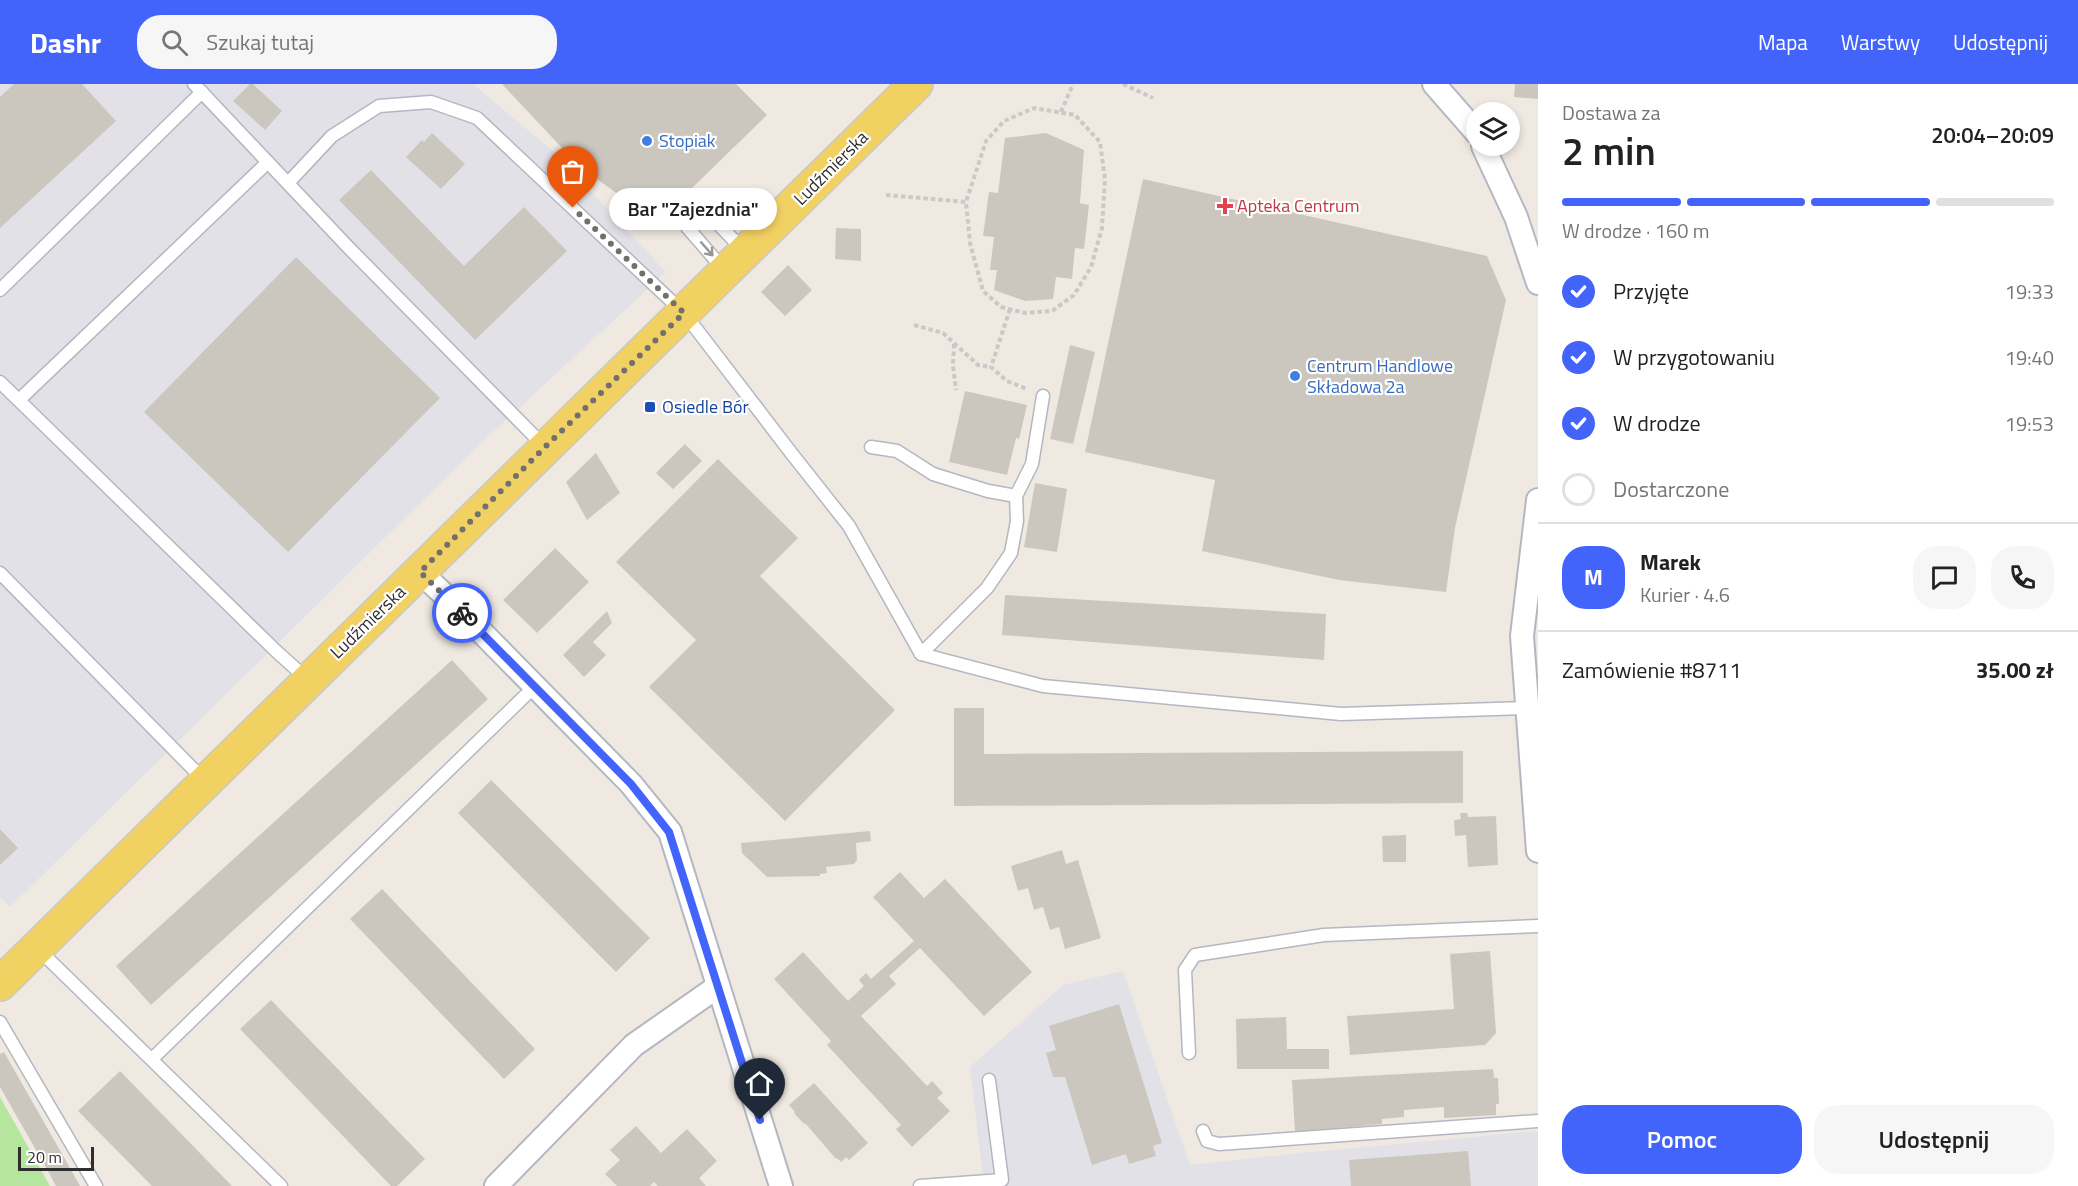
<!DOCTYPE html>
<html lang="pl">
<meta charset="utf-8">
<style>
:root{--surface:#fff;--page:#f6f6f6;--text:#222;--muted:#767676;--line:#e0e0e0;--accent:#4264fb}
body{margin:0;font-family:"Titillium Web",sans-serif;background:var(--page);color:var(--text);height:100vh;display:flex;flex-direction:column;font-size:22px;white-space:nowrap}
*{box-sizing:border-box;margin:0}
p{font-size:20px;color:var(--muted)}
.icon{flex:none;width:33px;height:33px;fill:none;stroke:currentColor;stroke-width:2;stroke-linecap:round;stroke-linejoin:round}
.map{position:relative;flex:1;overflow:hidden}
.panel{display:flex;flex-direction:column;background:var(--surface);width:540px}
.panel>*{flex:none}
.buttons{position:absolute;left:1466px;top:18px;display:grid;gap:12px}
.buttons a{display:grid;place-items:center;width:54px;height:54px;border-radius:50%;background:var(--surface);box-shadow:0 3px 9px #0003;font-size:30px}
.scale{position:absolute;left:18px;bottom:15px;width:76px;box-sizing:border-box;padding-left:6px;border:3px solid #2e2e2e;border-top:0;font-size:16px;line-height:21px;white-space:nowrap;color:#2e2e2e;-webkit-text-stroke:4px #fff;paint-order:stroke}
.pin{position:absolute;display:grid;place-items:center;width:51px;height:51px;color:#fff;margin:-62px -26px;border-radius:50% 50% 50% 0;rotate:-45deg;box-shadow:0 0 6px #0007}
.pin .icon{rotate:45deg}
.courier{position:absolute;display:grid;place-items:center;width:60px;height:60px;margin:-30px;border:4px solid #4264fb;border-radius:50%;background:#fff;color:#222;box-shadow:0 2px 8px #0007}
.bubble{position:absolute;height:42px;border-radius:21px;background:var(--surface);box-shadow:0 3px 9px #0003;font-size:20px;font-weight:600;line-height:42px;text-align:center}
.overview em{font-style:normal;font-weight:600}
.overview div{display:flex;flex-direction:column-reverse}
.overview{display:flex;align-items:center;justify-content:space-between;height:102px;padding:0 24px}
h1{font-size:39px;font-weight:600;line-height:45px}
.bar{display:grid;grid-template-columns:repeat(4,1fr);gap:9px 6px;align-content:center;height:72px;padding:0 24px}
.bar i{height:8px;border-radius:4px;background:var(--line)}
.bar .selected{background:var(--accent)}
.bar p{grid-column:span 4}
.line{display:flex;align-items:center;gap:15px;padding:0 24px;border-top:2px solid var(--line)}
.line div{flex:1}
.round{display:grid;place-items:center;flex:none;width:63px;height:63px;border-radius:24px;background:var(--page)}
ol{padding:0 24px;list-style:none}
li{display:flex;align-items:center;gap:18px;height:66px}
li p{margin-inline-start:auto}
li .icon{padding:6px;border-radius:50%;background:var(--accent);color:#fff;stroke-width:4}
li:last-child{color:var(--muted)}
li i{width:33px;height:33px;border:3px solid var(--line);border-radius:50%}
.action{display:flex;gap:12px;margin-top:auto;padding:12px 24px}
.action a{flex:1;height:69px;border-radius:24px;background:var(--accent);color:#fff;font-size:24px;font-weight:600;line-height:69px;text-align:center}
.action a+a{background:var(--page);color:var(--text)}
header{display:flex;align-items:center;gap:36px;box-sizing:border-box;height:84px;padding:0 30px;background:var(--accent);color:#fff}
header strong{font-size:28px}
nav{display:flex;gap:33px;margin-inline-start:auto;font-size:21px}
.search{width:420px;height:54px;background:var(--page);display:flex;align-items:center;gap:15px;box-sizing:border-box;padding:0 21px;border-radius:24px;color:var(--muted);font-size:22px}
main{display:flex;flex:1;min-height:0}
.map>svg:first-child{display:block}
.industrial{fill:#e3e1e8}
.green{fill:#b6e59e}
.building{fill:#cbc7bf}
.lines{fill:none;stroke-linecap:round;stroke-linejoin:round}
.lane-casing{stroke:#b4b7c1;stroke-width:15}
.street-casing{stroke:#b4b7c1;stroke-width:26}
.primary-casing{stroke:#c9c9c9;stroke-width:36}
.path{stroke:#c9c9c9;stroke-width:4;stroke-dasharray:4.5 3;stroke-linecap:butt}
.lane{stroke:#fff;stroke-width:12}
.street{stroke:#fff;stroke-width:22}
.primary{stroke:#f2d163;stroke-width:33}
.oneway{stroke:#969696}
.done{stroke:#726f6d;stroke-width:6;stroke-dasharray:0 10.8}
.route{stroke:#4264fb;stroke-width:8}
.shop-dot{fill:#3f7fe0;stroke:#fff;stroke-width:2}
.health-dot{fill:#e0444e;stroke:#fff;stroke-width:2}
.transit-dot{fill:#1a4fb4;stroke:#fff;stroke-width:2}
.labels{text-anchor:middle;stroke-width:4.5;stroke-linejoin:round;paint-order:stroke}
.shop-label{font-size:18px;fill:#366cbe;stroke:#fff;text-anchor:start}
.street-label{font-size:18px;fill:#2e2e2e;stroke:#fff}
.health-label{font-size:18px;fill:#be3a42;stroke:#fff;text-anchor:start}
.transit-label{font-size:18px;fill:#164399;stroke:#fff;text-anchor:start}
</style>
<header>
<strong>Dashr</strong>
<div class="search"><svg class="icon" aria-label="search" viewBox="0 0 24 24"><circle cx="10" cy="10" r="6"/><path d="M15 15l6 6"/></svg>Szukaj tutaj</div>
<nav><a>Mapa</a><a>Warstwy</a><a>Udostępnij</a></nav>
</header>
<main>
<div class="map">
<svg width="1538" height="1102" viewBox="0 0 1538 1102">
<rect width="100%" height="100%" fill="#efe9e1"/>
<g class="industrial">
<polygon points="0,0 473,0 554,68 666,188 479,361 10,823 0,813"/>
<polygon points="1123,887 1190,1081 1300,1069 1538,1047 1538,1102 984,1102 970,983 1063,901"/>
</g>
<polygon class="green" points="0,1013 50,1102 0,1102"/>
<g class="building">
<polygon points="14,0 82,0 116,37 0,144 0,13"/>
<polygon points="250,0 253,0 282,27 265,46 233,17"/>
<polygon points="502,0 736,0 767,31 657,138 580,83"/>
<polygon points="1515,0 1538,0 1538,15 1514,13"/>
<polygon points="432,49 465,80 441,105 406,73 422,56 424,58"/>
<polygon points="1046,49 1084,66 1080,119 1089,121 1084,165 1075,164 1072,195 1056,193 1053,215 1025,217 994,206 997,186 990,186 994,153 983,152 989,108 998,109 1005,54"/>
<polygon points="371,86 464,182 524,123 567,167 475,256 339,116"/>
<polygon points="1143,95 1487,172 1506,216 1455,444 1446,508 1339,496 1202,467 1215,396 1085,368"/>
<polygon points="836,144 861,145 861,177 835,175"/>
<polygon points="296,173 440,314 288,468 144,328"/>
<polygon points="788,181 812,206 785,232 761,208"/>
<polygon points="1070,261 1095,268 1073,360 1050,355"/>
<polygon points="965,307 1027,321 1019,355 1016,354 1007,391 949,378"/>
<polygon points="685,360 702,377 673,405 656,389"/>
<polygon points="596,369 620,409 587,436 566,398"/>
<polygon points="718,375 798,454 760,492 895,626 785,737 649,603 696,556 616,478"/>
<polygon points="1035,399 1067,405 1057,468 1024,463"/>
<polygon points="555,464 589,498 537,549 503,516"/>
<polygon points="1005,511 1326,530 1324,576 1002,551"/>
<polygon points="607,527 612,539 593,558 606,571 584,593 563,571"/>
<polygon points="452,576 488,615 151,921 116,882"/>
<polygon points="954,624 984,624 984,670 1463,667 1463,719 954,722"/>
<polygon points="491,696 650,854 616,888 458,729"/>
<polygon points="1460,729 1467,729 1468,733 1496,732 1498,781 1468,783 1466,751 1455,752 1454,736 1461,735"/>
<polygon points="0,745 18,764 0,781"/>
<polygon points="870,747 871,757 856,759 857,776 854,780 826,783 827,789 820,790 820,792 767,793 742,769 741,759"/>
<polygon points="1406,751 1406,778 1383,778 1382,752"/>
<polygon points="1062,766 1066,780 1078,776 1101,854 1065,865 1059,843 1050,846 1043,823 1034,826 1028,804 1018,807 1011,782"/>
<polygon points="900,788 924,814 945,795 1032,888 984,932 920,864 889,892 896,900 861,932 927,1002 932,997 943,1009 937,1014 950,1027 912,1063 896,1045 901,1041 827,961 831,957 774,895 803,868 848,917 864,902 859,896 866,889 871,895 914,857 873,813"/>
<polygon points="382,805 535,965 504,995 350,835"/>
<polygon points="1490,867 1496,949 1485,961 1350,971 1347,932 1454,925 1450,870"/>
<polygon points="271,916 425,1075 397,1102 391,1102 240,945"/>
<polygon points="1119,920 1162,1059 1153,1062 1156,1072 1129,1080 1126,1070 1092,1081 1065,993 1053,993 1046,969 1056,966 1049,942"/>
<polygon points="1286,933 1287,965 1329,965 1329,985 1237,985 1236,935"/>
<polygon points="4,968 66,1077 80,1102 56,1102 48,1087 0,1003 0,970"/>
<polygon points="1493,985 1494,994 1498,994 1499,1020 1496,1020 1496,1031 1444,1034 1444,1023 1404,1026 1404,1033 1382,1035 1382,1040 1295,1048 1292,996"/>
<polygon points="120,987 232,1102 152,1102 78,1027"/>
<polygon points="814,999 868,1059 849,1076 846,1073 841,1078 837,1074 836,1075 805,1039 804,1040 794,1029 795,1028 789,1021"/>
<polygon points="636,1042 661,1069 687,1045 717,1077 699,1094 706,1102 658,1102 654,1098 650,1102 617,1102 605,1090 620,1076 610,1066"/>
<polygon points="1468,1067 1471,1102 1351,1102 1349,1076"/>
</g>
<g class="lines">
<defs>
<g id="lane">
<polyline points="194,0 348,163 544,362"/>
<polyline points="288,99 332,52 379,22 431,18 477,34 684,229 792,370 849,442 921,570 1043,602 1341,630 1526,624"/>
<polyline points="706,127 745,168"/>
<polyline points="687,143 725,187"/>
<polyline points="0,206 202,8"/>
<polyline points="0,298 276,567 307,595"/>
<polyline points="19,316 268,78"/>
<polyline points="871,363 897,367 933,390 988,407 1016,412 1017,437 1011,469 987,504 921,570"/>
<polyline points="1016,412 1032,380 1043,312"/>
<polyline points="0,489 205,697"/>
<polyline points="37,864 281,1102"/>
<polyline points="0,938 96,1102"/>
<polyline points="1189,969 1185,886 1195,871 1324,851 1538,842"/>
<polyline points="152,975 534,603"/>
<polyline points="1203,1047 1207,1057 1219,1060 1538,1037"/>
<polyline points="920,1102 1002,1096 989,996"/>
</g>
<g id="street">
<polyline points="1434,0 1476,48"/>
<polyline points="1483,62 1516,133 1538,199"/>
<polyline points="1538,416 1522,552 1538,767"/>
<polyline points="420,488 453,519 631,700 670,748 781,1102"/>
<polyline points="496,1102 634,961 717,903"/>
</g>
<polyline id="primary" points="0,900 916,0"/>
</defs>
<use href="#lane" class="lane-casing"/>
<use href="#street" class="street-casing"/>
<use href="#primary" class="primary-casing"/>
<g class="path">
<polyline points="1123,0 1153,14"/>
<polyline points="1061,28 1073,0"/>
<polyline points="886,111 966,118 970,159 983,207 1001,223 1025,229 1052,227 1074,211 1091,183 1102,144 1105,95 1100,58 1075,31 1034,24 1004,37 986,57 966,118"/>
<polyline points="1010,225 991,283 1007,297 1027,305"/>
<polyline points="914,241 943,249 978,281 991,283"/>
<polyline points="954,260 953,282 956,306"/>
</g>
<use href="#lane" class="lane"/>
<use href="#street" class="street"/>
<use href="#primary" class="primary"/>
</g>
<defs><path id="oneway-shaft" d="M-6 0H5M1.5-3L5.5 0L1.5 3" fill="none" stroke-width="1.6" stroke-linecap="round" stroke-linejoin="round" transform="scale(1.5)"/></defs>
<use class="oneway" href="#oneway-shaft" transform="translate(707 165) rotate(49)"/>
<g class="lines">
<polyline class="done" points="462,529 420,488 545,363 684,229 573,124"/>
<polyline class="route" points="462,529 631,700 669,748 760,1036"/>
</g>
<g class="shop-dot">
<circle cx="647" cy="57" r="6"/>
<circle cx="1295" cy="292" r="6"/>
</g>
<path class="health-dot" d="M1222 113h6v6h6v6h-6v6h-6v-6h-6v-6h6z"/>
<rect class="transit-dot" x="644" y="317" width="12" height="12" rx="3"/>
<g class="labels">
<g class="shop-label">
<text x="659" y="63">Stopiak</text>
<text x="1307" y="288">Centrum Handlowe<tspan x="1307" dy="21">Składowa 2a</tspan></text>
</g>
<g class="street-label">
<text transform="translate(831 84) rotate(-45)" y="6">Ludźmierska</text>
<text transform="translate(368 538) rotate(-44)" y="6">Ludźmierska</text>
</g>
<g class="health-label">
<text x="1237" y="128">Apteka Centrum</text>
</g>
<g class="transit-label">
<text x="662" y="329">Osiedle Bór</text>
</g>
</g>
</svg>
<div class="buttons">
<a><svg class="icon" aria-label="layers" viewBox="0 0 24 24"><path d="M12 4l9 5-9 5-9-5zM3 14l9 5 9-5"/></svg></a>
</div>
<div class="scale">20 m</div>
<div class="pin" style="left:573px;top:124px;background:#ea580c"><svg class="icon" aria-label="bag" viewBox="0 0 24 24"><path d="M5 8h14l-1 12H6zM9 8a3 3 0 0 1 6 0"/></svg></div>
<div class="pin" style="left:760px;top:1036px;background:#1f2937"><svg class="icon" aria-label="home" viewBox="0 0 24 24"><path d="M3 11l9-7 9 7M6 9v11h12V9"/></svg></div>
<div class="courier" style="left:462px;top:529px"><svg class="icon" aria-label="bike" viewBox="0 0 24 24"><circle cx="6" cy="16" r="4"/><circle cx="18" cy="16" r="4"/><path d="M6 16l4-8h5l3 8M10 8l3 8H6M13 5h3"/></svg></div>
<div class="bubble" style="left:609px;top:104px;width:168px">Bar &quot;Zajezdnia&quot;</div>
</div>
<section class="panel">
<div class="overview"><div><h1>2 min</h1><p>Dostawa za</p></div><em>20:04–20:09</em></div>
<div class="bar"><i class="selected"></i><i class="selected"></i><i class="selected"></i><i></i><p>W drodze · 160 m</p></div>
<ol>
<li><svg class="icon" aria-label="check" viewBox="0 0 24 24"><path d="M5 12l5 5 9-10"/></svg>Przyjęte<p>19:33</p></li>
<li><svg class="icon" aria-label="check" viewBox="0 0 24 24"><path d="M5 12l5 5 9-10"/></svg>W przygotowaniu<p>19:40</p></li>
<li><svg class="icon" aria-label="check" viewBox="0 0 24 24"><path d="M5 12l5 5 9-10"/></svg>W drodze<p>19:53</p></li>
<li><i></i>Dostarczone</li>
</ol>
<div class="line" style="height:108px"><b class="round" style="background:var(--accent);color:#fff">M</b><div><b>Marek</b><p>Kurier · 4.6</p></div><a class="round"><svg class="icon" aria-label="chat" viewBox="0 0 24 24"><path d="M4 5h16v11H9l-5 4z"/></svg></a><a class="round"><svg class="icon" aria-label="phone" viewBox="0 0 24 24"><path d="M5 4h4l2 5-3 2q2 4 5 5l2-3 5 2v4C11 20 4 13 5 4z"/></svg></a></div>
<div class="line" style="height:78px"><div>Zamówienie #8711</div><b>35.00 zł</b></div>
<div class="action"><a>Pomoc</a><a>Udostępnij</a></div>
</section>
</main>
